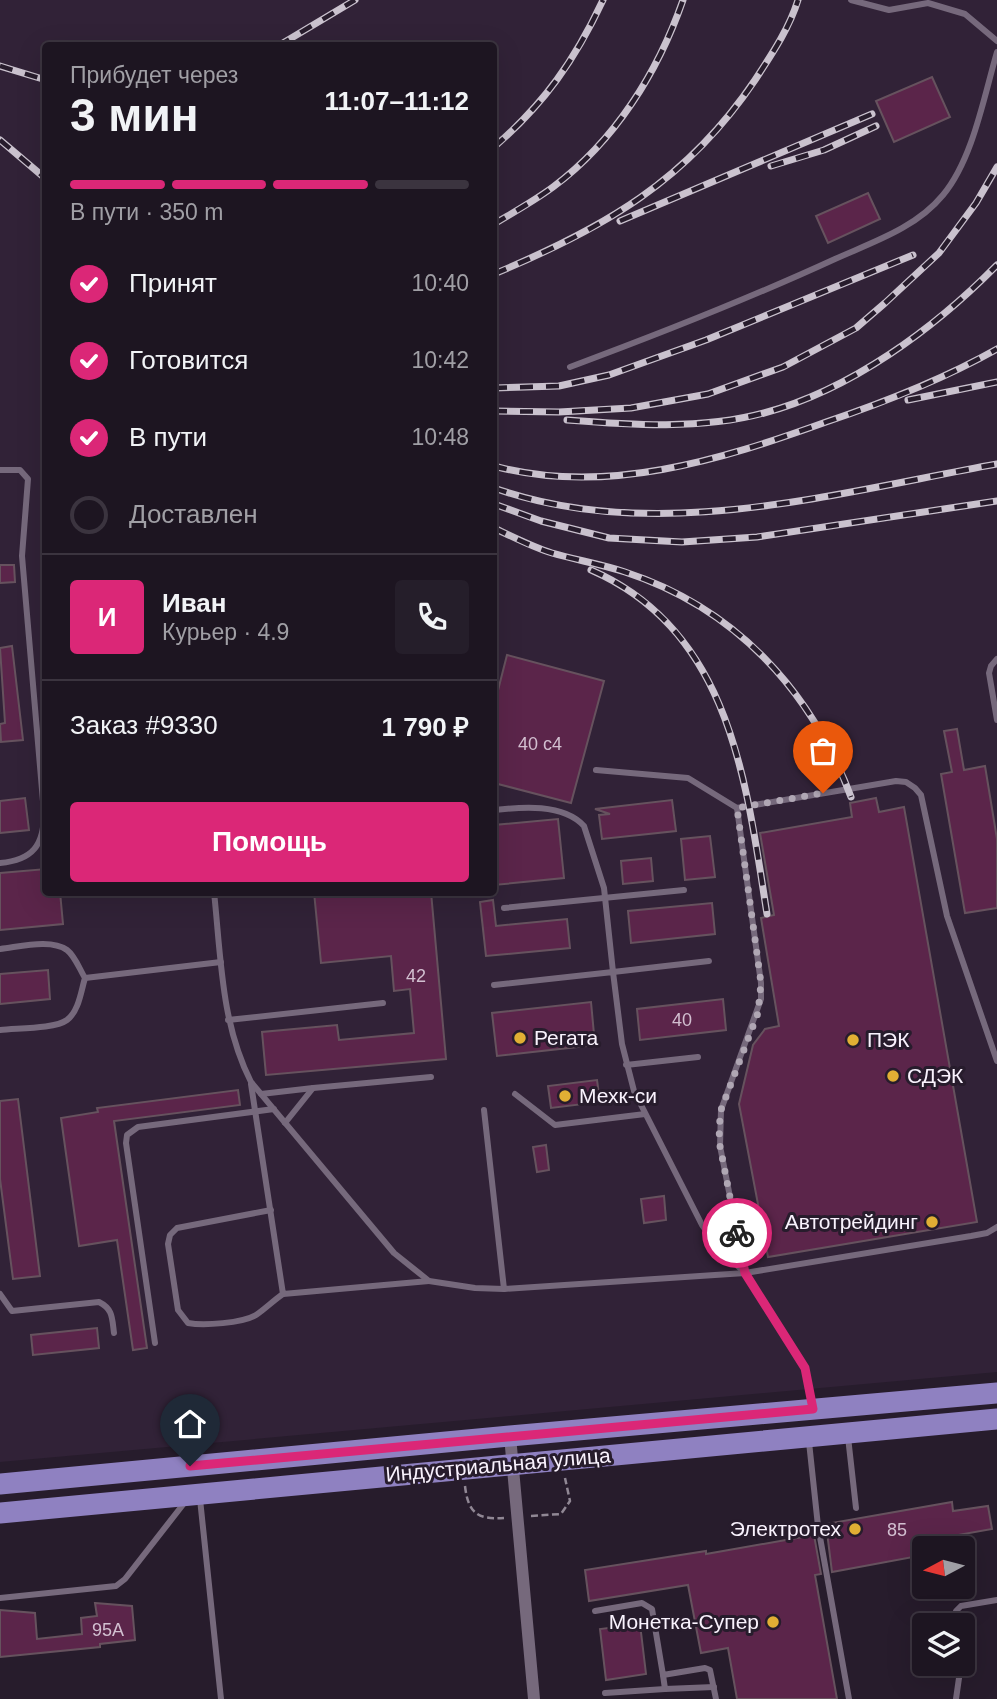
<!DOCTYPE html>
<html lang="ru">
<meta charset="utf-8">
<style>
:root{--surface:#1d1521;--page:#251e2a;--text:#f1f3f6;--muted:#a09fa5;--line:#3b343f;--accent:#db2777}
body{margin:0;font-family:Helvetica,sans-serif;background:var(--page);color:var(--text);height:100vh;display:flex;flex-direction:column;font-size:26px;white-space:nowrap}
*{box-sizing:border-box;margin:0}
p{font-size:23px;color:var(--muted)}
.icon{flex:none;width:38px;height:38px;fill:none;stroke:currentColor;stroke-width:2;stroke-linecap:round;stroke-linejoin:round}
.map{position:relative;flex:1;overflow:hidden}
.details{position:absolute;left:42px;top:42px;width:455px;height:854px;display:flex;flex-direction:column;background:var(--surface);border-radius:7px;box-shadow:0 7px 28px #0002,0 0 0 2px var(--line)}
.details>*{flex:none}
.needle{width:46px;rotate:263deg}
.fabs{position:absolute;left:912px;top:1536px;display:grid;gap:14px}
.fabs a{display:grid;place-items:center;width:63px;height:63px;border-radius:7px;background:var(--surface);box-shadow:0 7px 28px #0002,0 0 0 2px var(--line);font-size:35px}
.pin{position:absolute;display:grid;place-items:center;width:60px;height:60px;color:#fff;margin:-72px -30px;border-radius:50% 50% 50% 0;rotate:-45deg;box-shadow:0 0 7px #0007}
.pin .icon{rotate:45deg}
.courier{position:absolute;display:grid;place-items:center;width:70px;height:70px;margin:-35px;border:5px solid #db2777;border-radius:50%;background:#fff;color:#222;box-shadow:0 2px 9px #0007}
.overview em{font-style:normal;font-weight:700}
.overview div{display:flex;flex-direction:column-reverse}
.overview{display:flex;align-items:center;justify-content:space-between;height:119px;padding:0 28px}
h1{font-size:46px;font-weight:700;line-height:52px}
.bar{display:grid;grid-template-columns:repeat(4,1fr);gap:10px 7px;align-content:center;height:84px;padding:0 28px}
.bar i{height:9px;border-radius:5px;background:var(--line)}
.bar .active{background:var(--accent)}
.bar p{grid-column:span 4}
.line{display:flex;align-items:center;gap:18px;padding:0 28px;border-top:2px solid var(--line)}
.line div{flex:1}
.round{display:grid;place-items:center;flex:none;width:74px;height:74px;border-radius:7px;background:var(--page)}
ol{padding:0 28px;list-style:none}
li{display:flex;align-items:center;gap:21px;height:77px}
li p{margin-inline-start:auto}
li .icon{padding:7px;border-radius:50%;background:var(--accent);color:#fff;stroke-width:4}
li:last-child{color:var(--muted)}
li i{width:38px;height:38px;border:4px solid var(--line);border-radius:50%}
.primary-button{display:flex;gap:14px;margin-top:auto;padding:14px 28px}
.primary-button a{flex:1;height:80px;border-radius:7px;background:var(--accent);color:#fff;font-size:28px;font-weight:700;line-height:80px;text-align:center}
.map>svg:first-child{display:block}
.built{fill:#312237;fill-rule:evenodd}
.building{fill:#5b254a;stroke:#66525e;stroke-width:2}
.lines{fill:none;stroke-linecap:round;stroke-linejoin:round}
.path{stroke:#908794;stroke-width:2.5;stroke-dasharray:7 3.5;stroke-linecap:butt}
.service{stroke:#76697c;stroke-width:6}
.minor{stroke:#76697c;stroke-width:12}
.primary{stroke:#8f81c1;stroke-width:21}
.rail-casing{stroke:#cac2ce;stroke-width:7}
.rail{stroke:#271c2c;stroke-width:4.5;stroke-dasharray:13;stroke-linecap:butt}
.done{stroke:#b0a7b4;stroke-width:7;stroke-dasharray:0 12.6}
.route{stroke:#db2777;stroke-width:9}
.poi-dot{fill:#e1af34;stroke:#271c2c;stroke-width:2.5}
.labels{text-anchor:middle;stroke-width:6;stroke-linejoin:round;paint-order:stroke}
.number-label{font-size:18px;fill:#d2bfd0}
.poi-label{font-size:21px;fill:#f9f2fd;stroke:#271c2c;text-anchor:start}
.street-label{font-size:21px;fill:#f9f2fd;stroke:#271c2c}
</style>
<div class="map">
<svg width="997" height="1699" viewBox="0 0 997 1699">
<rect width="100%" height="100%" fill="#271c2c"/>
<path class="built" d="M 0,0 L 997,0 L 997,1372 L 0,1462 ZM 46,46 L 494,46 L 494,892 L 46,892 Z"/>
<g class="building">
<polygon points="932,77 950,117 894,142 876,101"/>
<polygon points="868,193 880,219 828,243 816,216"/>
<polygon points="0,565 14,565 15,582 0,583"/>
<polygon points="12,646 23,740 1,742 0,724 5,723 0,648"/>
<polygon points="507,655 604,681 571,803 494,783 494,706"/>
<polygon points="957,729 964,770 985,766 997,839 997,908 965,913 941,774 952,772 944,731"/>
<polygon points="25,798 29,830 0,833 0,801"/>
<polygon points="876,798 879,812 904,807 977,1222 768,1257 739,1104 753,1045 765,1029 779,1026 761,918 774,915 760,833 852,817 850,803"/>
<polygon points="672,800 676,831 602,839 599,815 610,814 595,809"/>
<polygon points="558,819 564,878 494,885 494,825"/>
<polygon points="710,836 715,877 685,880 681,839"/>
<polygon points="651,858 653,881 623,884 621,861"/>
<polygon points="46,869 46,892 60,892 63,924 0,930 0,873"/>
<polygon points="314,892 431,892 446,1059 266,1075 262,1032 337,1025 339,1040 414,1033 410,989 394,991 391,956 321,963"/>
<polygon points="493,900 496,926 567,919 570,948 486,956 480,902"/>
<polygon points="712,903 715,934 631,943 628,911"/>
<polygon points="48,970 50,999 0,1004 0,974"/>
<polygon points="723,999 726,1030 640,1040 637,1009"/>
<polygon points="591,1002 595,1045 497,1056 492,1013"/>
<polygon points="597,1080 600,1102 551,1108 548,1086"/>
<polygon points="238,1090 240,1105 114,1121 147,1348 133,1350 117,1240 79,1246 61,1118 98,1112 97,1108"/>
<polygon points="18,1099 40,1276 13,1279 0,1179 0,1101"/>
<polygon points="546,1145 549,1170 537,1172 533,1147"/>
<polygon points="664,1196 666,1220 644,1223 641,1199"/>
<polygon points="97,1328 99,1348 33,1355 31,1335"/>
<polygon points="952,1502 953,1511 988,1506 992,1529 958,1535 960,1549 924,1549 924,1555 832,1572 826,1524"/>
<polygon points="814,1535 821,1574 815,1575 837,1699 737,1699 728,1648 701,1653 688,1585 589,1601 585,1570 706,1551 706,1554"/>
<polygon points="95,1603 132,1606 135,1640 100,1644 100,1647 0,1657 0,1610 35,1613 37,1639 82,1634 81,1618 97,1616"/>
<polygon points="640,1624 646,1674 606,1680 600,1629"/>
</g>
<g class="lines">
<g class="path">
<path d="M 465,1486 C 468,1513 478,1520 504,1518"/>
<polyline points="531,1516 561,1514 570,1501 565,1478"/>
</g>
<g class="service">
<polyline points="851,0 889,10 928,3 965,14 997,41"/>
<path d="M 570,367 C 659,334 748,299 835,259 C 873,242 916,228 943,195 C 973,159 984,96 997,52"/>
<path d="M 0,470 L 20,470 L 28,479 L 22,556 L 44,813 C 44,845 33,860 0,863"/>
<polyline points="997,659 991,666 989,673 997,720"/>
<polyline points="596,770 688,778 737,808 896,781 906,782 915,788 921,795 947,916 997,1061"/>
<polyline points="737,808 761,983 761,999 721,1110 720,1146 745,1273"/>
<path d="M 494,810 C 521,807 563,803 584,826 L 604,888 L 613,972 L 709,961"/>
<path d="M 214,892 C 221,957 221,1023 251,1082 L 394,1253 L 429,1281 L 475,1288 L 504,1289 L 745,1273 L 805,1368 L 813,1404"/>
<polyline points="504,908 684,890"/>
<path d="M 0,949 C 19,947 51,938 67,950 C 75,956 80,970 85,978 C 81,991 79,1011 67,1020 C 55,1029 16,1028 0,1030"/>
<polyline points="85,978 221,962"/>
<polyline points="494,985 613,972 622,1044 634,1091 702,1225 718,1247 744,1272"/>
<polyline points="228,1020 383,1003"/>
<polyline points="626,1065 698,1057"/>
<polyline points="251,1084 283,1294 429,1281"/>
<polyline points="261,1094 313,1088"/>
<polyline points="515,1094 555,1125 645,1114"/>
<polyline points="484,1110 504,1289"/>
<polyline points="285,1123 313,1088 431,1077"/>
<path d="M 271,1210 L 177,1228 L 170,1235 L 168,1244 L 178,1310 L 188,1323 C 204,1326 242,1323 256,1315 C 265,1309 274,1300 283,1294"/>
<polyline points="745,1273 971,1236 987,1233 997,1227"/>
<path d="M 0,1294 L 12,1311 L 99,1302 C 113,1309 112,1318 114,1333"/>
<polyline points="155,1343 126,1143 127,1135 138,1127 274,1109"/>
<polyline points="848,1437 856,1508"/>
<polyline points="809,1442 818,1526 849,1699"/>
<polyline points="200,1499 221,1699"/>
<polyline points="0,1598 116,1586 125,1579 185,1502"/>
<polyline points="595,1611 642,1603 652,1609 663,1675 705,1668 710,1670 716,1699"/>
<polyline points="955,1626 956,1611 961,1606 997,1600"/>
<polyline points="663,1675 665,1689 714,1687"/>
<polyline points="605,1693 665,1689"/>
<polyline points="956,1699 961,1664"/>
</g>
<polyline class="minor" points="510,1436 534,1699"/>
<g class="primary">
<polyline points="0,1484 510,1436 997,1393"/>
<polyline points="0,1513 997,1419"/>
</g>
<defs>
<g id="rail">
<polyline points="278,46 355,0"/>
<polyline points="0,66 46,80"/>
<polyline points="0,140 46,179"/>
<path d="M 494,147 C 544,104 575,60 603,0"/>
<polyline points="771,166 824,150 876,126"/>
<polyline points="620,221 872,114"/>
<path d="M 494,224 C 514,212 534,201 553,187 C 615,141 658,72 683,0"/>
<path d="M 494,274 C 604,228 687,181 755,80 C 772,54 789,29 798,0"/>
<polyline points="494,388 559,386 609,375 706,340 913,255"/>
<polyline points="908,400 997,382"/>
<polyline points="494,411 559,412 631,408 708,394 783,367 856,328 885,303 939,253 976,203 997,167"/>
<path d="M 567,420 C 631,425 701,430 764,413 C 851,390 935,328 997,265"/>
<path d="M 494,466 C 605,496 721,460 826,422 C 885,402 942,380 997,349"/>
<path d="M 494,488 C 655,545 835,493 997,464"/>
<polyline points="494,504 541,521 609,538 682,542 757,537 997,501"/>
<path d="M 494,528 C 513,537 532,547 552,553 C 576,560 601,564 625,572 C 735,608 811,690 851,797"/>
<path d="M 591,570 C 731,631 746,782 767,914"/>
</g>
</defs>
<use href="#rail" class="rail-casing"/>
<use href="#rail" class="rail"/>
</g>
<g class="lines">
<polyline class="done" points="737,1233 720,1146 719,1129 721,1110 758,1013 761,983 737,808 823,793"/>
<polyline class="route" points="190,1466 813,1409 805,1368 745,1273 737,1233"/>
</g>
<g class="poi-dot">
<circle cx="520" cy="1038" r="7"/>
<circle cx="853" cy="1040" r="7"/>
<circle cx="893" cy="1076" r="7"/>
<circle cx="565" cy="1096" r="7"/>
<circle cx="932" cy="1222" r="7"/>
<circle cx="855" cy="1529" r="7"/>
<circle cx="773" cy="1622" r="7"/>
</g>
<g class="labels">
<g class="number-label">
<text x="540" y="750">40 с4</text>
<text x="416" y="982">42</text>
<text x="682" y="1026">40</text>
<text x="897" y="1536">85</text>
<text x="108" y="1636">95А</text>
</g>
<g class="poi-label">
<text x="534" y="1045">Регата</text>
<text x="867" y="1047">ПЭК</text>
<text x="907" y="1083">СДЭК</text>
<text x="579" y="1103">Мехк-си</text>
<text x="918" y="1229" text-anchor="end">Автотрейдинг</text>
<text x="841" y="1536" text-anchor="end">Электротех</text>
<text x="759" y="1629" text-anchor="end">Монетка-Супер</text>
</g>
<g class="street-label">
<text transform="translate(498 1465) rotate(-5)" y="7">Индустриальная улица</text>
</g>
</g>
</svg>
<div class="fabs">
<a><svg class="needle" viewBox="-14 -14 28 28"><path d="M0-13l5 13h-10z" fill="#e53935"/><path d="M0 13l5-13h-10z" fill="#a09fa5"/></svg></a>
<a><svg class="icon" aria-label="layers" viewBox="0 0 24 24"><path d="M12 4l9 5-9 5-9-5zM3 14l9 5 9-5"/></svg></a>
</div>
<div class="pin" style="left:823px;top:793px;background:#ea580c"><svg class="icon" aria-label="bag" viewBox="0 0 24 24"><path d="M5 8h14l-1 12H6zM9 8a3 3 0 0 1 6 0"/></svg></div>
<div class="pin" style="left:190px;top:1466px;background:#1f2937"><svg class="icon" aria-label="home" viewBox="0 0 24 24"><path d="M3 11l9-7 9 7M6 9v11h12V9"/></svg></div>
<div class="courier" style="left:737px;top:1233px"><svg class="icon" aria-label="bike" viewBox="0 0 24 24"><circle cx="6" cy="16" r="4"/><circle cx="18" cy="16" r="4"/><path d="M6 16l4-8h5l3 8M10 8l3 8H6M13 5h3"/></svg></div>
<section class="details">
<div class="overview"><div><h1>3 мин</h1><p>Прибудет через</p></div><em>11:07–11:12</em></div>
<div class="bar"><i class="active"></i><i class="active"></i><i class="active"></i><i></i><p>В пути · 350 m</p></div>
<ol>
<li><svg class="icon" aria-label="check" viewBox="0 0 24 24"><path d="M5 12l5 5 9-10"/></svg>Принят<p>10:40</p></li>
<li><svg class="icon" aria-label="check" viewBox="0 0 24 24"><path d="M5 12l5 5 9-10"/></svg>Готовится<p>10:42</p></li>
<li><svg class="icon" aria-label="check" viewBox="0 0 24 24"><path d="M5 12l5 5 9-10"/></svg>В пути<p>10:48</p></li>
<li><i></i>Доставлен</li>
</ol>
<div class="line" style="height:126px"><b class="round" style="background:var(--accent);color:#fff">И</b><div><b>Иван</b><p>Курьер · 4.9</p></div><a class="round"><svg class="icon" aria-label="phone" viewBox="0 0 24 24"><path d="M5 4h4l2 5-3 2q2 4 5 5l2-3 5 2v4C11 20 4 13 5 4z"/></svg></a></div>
<div class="line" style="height:91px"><div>Заказ #9330</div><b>1 790 ₽</b></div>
<div class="primary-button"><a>Помощь</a></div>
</section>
</div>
